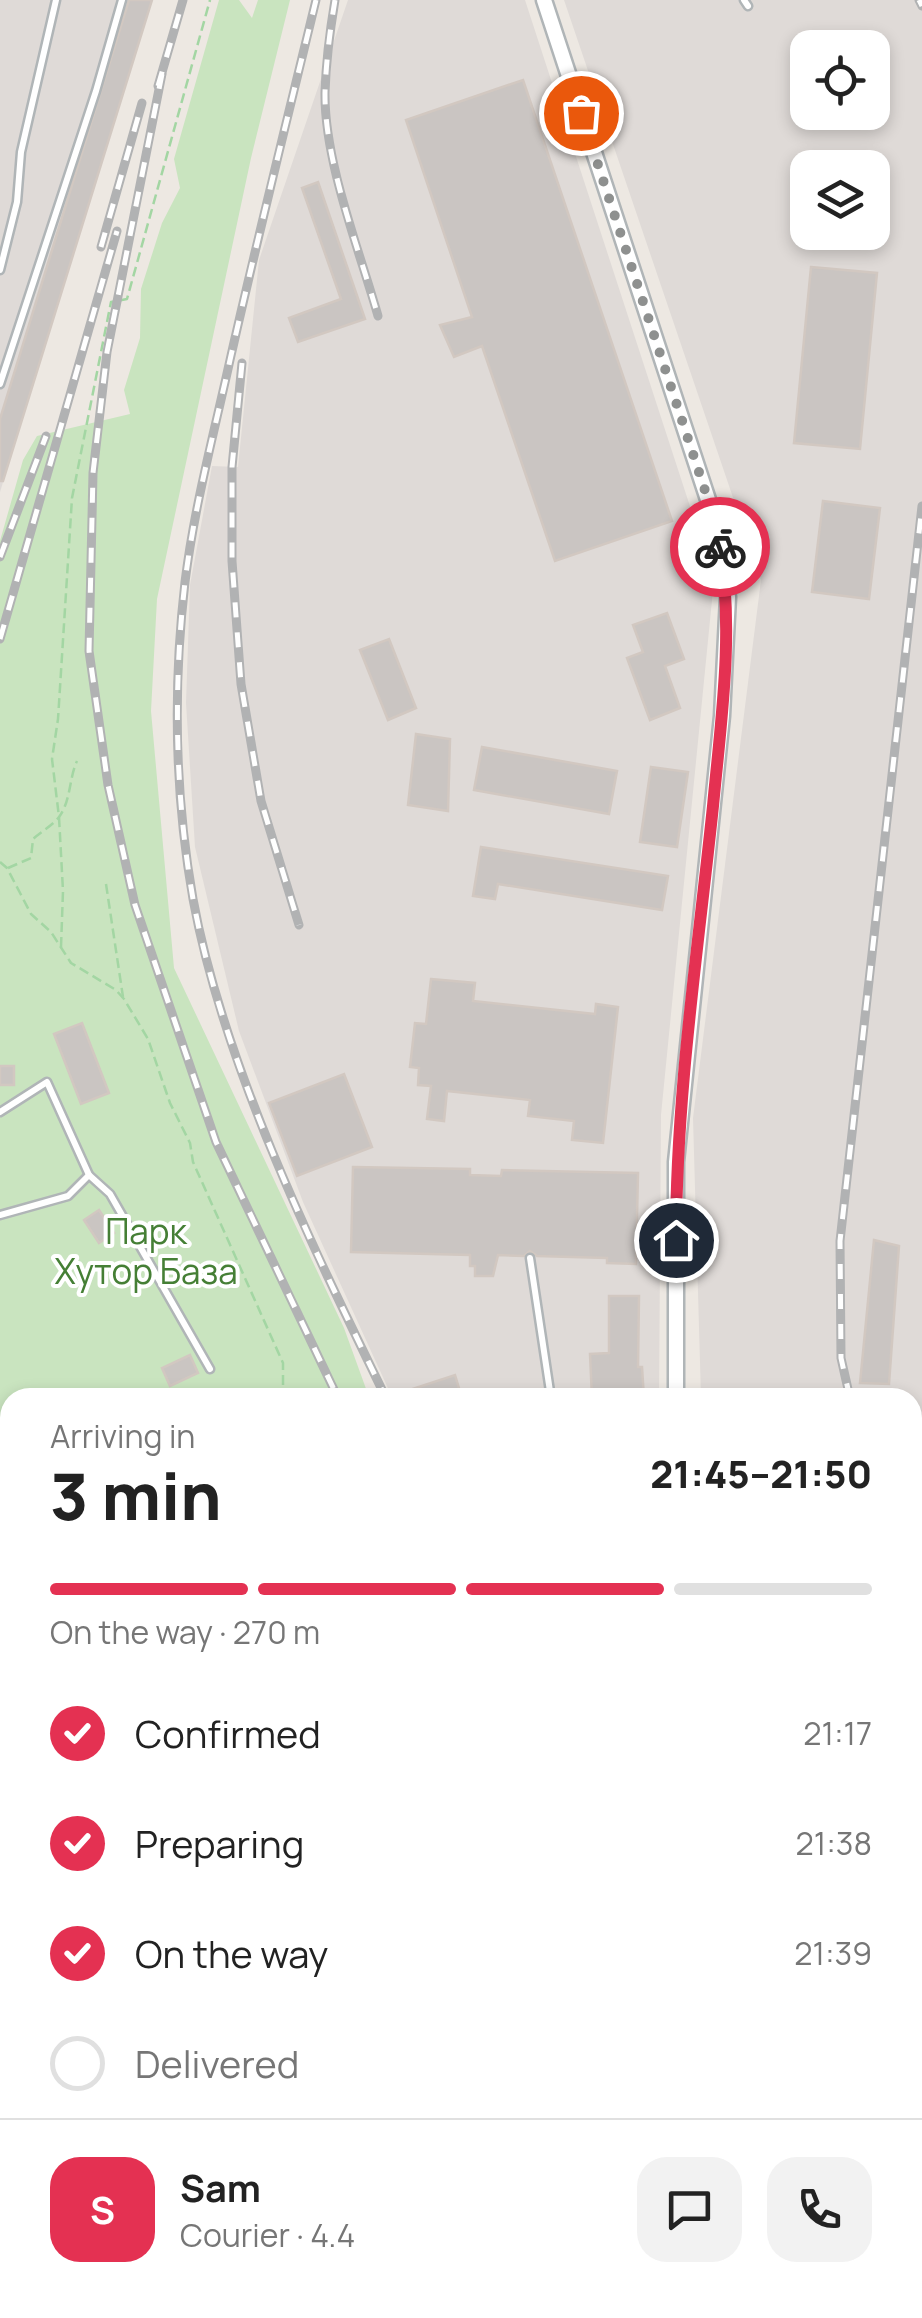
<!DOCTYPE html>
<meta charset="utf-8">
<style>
:root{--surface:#fff;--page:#f2f2f2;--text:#222;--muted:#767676;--line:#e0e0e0;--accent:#e43152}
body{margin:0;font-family:Manrope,sans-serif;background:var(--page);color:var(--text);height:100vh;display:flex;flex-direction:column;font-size:38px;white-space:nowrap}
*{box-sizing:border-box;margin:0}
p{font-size:32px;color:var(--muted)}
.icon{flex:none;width:55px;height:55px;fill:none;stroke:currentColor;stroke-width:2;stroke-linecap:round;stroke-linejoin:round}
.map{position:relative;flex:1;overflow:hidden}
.details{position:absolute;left:0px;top:1388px;width:922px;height:932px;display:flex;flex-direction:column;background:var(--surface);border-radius:30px 30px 0 0;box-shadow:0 5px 15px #0003}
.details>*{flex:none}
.tools{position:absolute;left:790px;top:30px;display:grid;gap:20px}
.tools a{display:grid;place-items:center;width:100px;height:100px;border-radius:20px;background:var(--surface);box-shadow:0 5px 15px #0003;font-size:50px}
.pin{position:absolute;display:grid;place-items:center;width:85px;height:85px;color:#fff;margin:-42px;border:5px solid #fff;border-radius:50%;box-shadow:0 2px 10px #0007}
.courier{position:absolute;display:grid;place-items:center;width:100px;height:100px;margin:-50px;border:8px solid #e43152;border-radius:50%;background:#fff;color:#222;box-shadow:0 2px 12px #0007}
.head em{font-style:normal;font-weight:800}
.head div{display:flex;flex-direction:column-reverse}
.head{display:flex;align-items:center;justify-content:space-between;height:170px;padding:0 50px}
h1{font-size:65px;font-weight:800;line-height:75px}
.bar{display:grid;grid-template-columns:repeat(4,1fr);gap:15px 10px;align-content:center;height:120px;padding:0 50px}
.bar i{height:12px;border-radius:8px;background:var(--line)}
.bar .current{background:var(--accent)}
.bar p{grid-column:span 4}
.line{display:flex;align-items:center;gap:25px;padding:0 50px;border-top:2px solid var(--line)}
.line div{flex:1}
.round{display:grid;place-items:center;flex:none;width:105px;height:105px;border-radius:30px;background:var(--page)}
ol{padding:0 50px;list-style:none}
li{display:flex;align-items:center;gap:30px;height:110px}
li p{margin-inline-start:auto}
li .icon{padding:10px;border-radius:50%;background:var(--accent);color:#fff;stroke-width:4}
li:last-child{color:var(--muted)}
li i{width:55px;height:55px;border:5px solid var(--line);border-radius:50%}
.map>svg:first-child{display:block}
.industrial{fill:#dfdad7;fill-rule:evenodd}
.green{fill:#c9e4bf}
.building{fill:#cac5c2;stroke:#d2c8c1;stroke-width:2.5}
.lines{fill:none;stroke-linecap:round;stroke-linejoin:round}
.lane-casing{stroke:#b0b5b7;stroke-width:11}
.street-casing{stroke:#b0b5b7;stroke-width:19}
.path{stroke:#a3d6a3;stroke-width:2.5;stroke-dasharray:10 5;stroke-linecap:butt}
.lane{stroke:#fff;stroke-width:6}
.street{stroke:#fff;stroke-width:14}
.rail-casing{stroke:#b1b2b3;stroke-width:9}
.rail{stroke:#fff;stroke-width:5;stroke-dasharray:15;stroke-linecap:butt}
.done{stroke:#8e908f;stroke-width:10;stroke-dasharray:0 18}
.route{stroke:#e43152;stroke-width:12}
.labels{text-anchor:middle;stroke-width:8;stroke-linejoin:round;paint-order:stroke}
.park-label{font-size:35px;fill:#457f35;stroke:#fff}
</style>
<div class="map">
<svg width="922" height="2318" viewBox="0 0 922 2318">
<rect width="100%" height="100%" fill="#ede8e2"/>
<g class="industrial">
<polygon points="0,0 152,0 0,492"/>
<polygon points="348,0 525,0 714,580 661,1115 659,1397 392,1397 303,1202 239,1031 195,847 186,703 190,585 212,466 238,467 259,260"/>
<path d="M 564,0 L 922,0 L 922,1807 L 917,1802 L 912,1804 L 912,1398 L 701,1397 L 693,1118 L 761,580 ZM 808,48 L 872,48 L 872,112 L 808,112 ZM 808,168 L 872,168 L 872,232 L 808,232 Z"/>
<polygon points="922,1857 922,2063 912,2053 912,1864"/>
</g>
<polygon class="green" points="219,0 239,0 252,18 258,0 290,0 251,158 157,599 151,711 174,968 344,1328 369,1397 10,1398 10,2310 912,2310 913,2282 922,2290 922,2318 0,2318 0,541 23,460 37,436 130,414 124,390 140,338 141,289 162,223 180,188 174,159"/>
<g class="building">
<polygon points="129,0 152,0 3,481 0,481 0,419"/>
<polygon points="523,80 672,521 555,561 482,346 454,357 440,325 472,317 406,120"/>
<polygon points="318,182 365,319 298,342 289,318 341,299 302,188"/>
<polygon points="811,267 877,273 860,449 794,443"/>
<polygon points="823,501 880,508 869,599 812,592"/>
<polygon points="667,613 684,659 665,666 680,708 650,720 627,658 643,652 633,625"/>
<polygon points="389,639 416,708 388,720 360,650"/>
<polygon points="416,734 450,739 448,811 408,805"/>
<polygon points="482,747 617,771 609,814 474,790"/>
<polygon points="651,767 688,772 677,847 640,842"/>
<polygon points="481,847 668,876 662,910 498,884 495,899 473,896"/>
<polygon points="431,979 475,983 473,1001 595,1014 596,1004 618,1007 603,1143 572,1140 574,1121 528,1116 530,1100 447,1091 444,1121 427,1119 431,1086 418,1085 419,1068 410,1067 415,1023 426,1024"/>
<polygon points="82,1023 109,1093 81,1104 54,1034"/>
<rect x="0" y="1066" width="14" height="19"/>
<polygon points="344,1074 372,1147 297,1176 269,1103"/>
<polygon points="353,1167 470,1169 470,1175 501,1176 502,1170 638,1173 636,1264 607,1263 607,1258 537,1256 530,1251 524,1256 498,1255 493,1276 475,1276 475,1266 470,1266 470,1255 351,1252"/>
<polygon points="99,1210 114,1233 99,1243 84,1220"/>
<polygon points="874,1240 899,1246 889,1384 860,1383"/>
<polygon points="609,1296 639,1296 638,1367 642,1367 644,1398 592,1398 590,1354 609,1353"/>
<polygon points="190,1355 198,1373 170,1386 162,1368"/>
<polygon points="455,1375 462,1398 395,1398 394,1395"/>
</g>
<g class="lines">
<defs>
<g id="lane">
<polyline points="744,0 748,6"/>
<polyline points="0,270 17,202 21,152 56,0"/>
<polyline points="0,384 96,91 122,0"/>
<polyline points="0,1112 47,1082 89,1175 110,1194 210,1369"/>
<polyline points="0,1215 68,1196 89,1175"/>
<polyline points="530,1258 551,1398"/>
<polyline points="0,1735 10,1746"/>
<polyline points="912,2072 922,2081"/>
</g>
<g id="street">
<polyline points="544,0 717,527 728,597 722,716 676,1162 676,1398"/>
<polyline points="912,1826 922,1819"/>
</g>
</defs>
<use href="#lane" class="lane-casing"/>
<use href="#street" class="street-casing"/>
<g class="path">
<polyline points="0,862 7,868 31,914 51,932 71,963 116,990 124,999 148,1039 170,1103 190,1143 193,1162 283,1363 283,1398"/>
<path d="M 8,868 L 31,858 L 33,839 C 41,832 53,825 59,817 C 71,801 69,778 77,761"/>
<polyline points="106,884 123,997"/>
<polyline points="61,947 63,891 59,817 52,759 58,719 72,498 111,302 127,299 210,0"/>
<polyline points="0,1572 10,1570"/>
<polyline points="0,1964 10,1969"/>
<polyline points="0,2002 10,2050"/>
<polyline points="67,2310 69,2318"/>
<polyline points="709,2310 725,2318"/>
<polyline points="194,2318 210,2310"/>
<polyline points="375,2318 380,2310"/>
</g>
<use href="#lane" class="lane"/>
<use href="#street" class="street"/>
<defs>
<g id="rail">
<path d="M 316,0 C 287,120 257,240 230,360 C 214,433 194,508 185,582 C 173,686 175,796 193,899 C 223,1064 312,1246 386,1398"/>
<path d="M 335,0 C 330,30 326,62 325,92 C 324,161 359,249 378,316"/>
<polyline points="919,0 922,6"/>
<polyline points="162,74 107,352 93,473 89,651 108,785 135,905 216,1142 338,1398"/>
<polyline points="158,86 183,0"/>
<polyline points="101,247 142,103"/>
<polyline points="242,363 232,467 232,561 241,684 261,801 299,925"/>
<polyline points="0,557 46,436"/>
<polyline points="0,639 117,231"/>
<polyline points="850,1398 841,1358 840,1241 922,506"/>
<polyline points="912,1557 922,1578"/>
<polyline points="0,1873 10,1878"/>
<polyline points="0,1892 10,1897"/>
<polyline points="912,1921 922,1924"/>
<polyline points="912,1958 922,1964"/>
<polyline points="912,2298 922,2306"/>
<polyline points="817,2310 832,2318"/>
<polyline points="845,2310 861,2318"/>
<polyline points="891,2310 902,2318"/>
</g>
</defs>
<use href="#rail" class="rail-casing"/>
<use href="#rail" class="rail"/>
</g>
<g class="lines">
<polyline class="done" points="581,113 717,527 720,547"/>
<path class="route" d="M 676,1240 C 676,1095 698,950 713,806 C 721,720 734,633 720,547"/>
</g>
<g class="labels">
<g class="park-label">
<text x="146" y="1244">Парк<tspan x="146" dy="40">Хутор База</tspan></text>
</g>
</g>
</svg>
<div class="tools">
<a><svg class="icon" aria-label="locate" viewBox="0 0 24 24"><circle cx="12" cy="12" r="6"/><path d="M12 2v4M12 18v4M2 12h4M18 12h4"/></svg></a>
<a><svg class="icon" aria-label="layers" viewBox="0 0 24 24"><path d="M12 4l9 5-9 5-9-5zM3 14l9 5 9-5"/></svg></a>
</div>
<div class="pin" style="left:581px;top:113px;background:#ea580c"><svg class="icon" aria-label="bag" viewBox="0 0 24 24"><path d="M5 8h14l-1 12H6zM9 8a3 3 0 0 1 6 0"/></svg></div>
<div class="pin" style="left:676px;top:1240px;background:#1f2937"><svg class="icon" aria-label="home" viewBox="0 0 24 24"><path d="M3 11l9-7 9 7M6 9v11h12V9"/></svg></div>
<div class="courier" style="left:720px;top:547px"><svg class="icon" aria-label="bike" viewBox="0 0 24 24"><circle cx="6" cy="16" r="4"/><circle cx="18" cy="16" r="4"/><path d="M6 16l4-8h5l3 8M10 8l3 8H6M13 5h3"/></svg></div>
<section class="details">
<div class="head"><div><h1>3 min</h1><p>Arriving in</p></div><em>21:45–21:50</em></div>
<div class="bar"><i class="current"></i><i class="current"></i><i class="current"></i><i></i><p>On the way · 270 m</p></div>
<ol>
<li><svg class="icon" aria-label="check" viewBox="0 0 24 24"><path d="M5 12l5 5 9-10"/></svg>Confirmed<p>21:17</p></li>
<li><svg class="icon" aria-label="check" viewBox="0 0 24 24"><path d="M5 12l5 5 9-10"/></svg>Preparing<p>21:38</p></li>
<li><svg class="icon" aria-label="check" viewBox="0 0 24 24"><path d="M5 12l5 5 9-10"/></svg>On the way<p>21:39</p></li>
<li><i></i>Delivered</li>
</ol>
<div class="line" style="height:180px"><b class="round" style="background:var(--accent);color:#fff">S</b><div><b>Sam</b><p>Courier · 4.4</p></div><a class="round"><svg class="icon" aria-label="chat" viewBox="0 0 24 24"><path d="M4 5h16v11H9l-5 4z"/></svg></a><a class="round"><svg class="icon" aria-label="phone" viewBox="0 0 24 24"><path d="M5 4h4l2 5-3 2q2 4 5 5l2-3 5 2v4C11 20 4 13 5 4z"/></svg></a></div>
</section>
</div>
